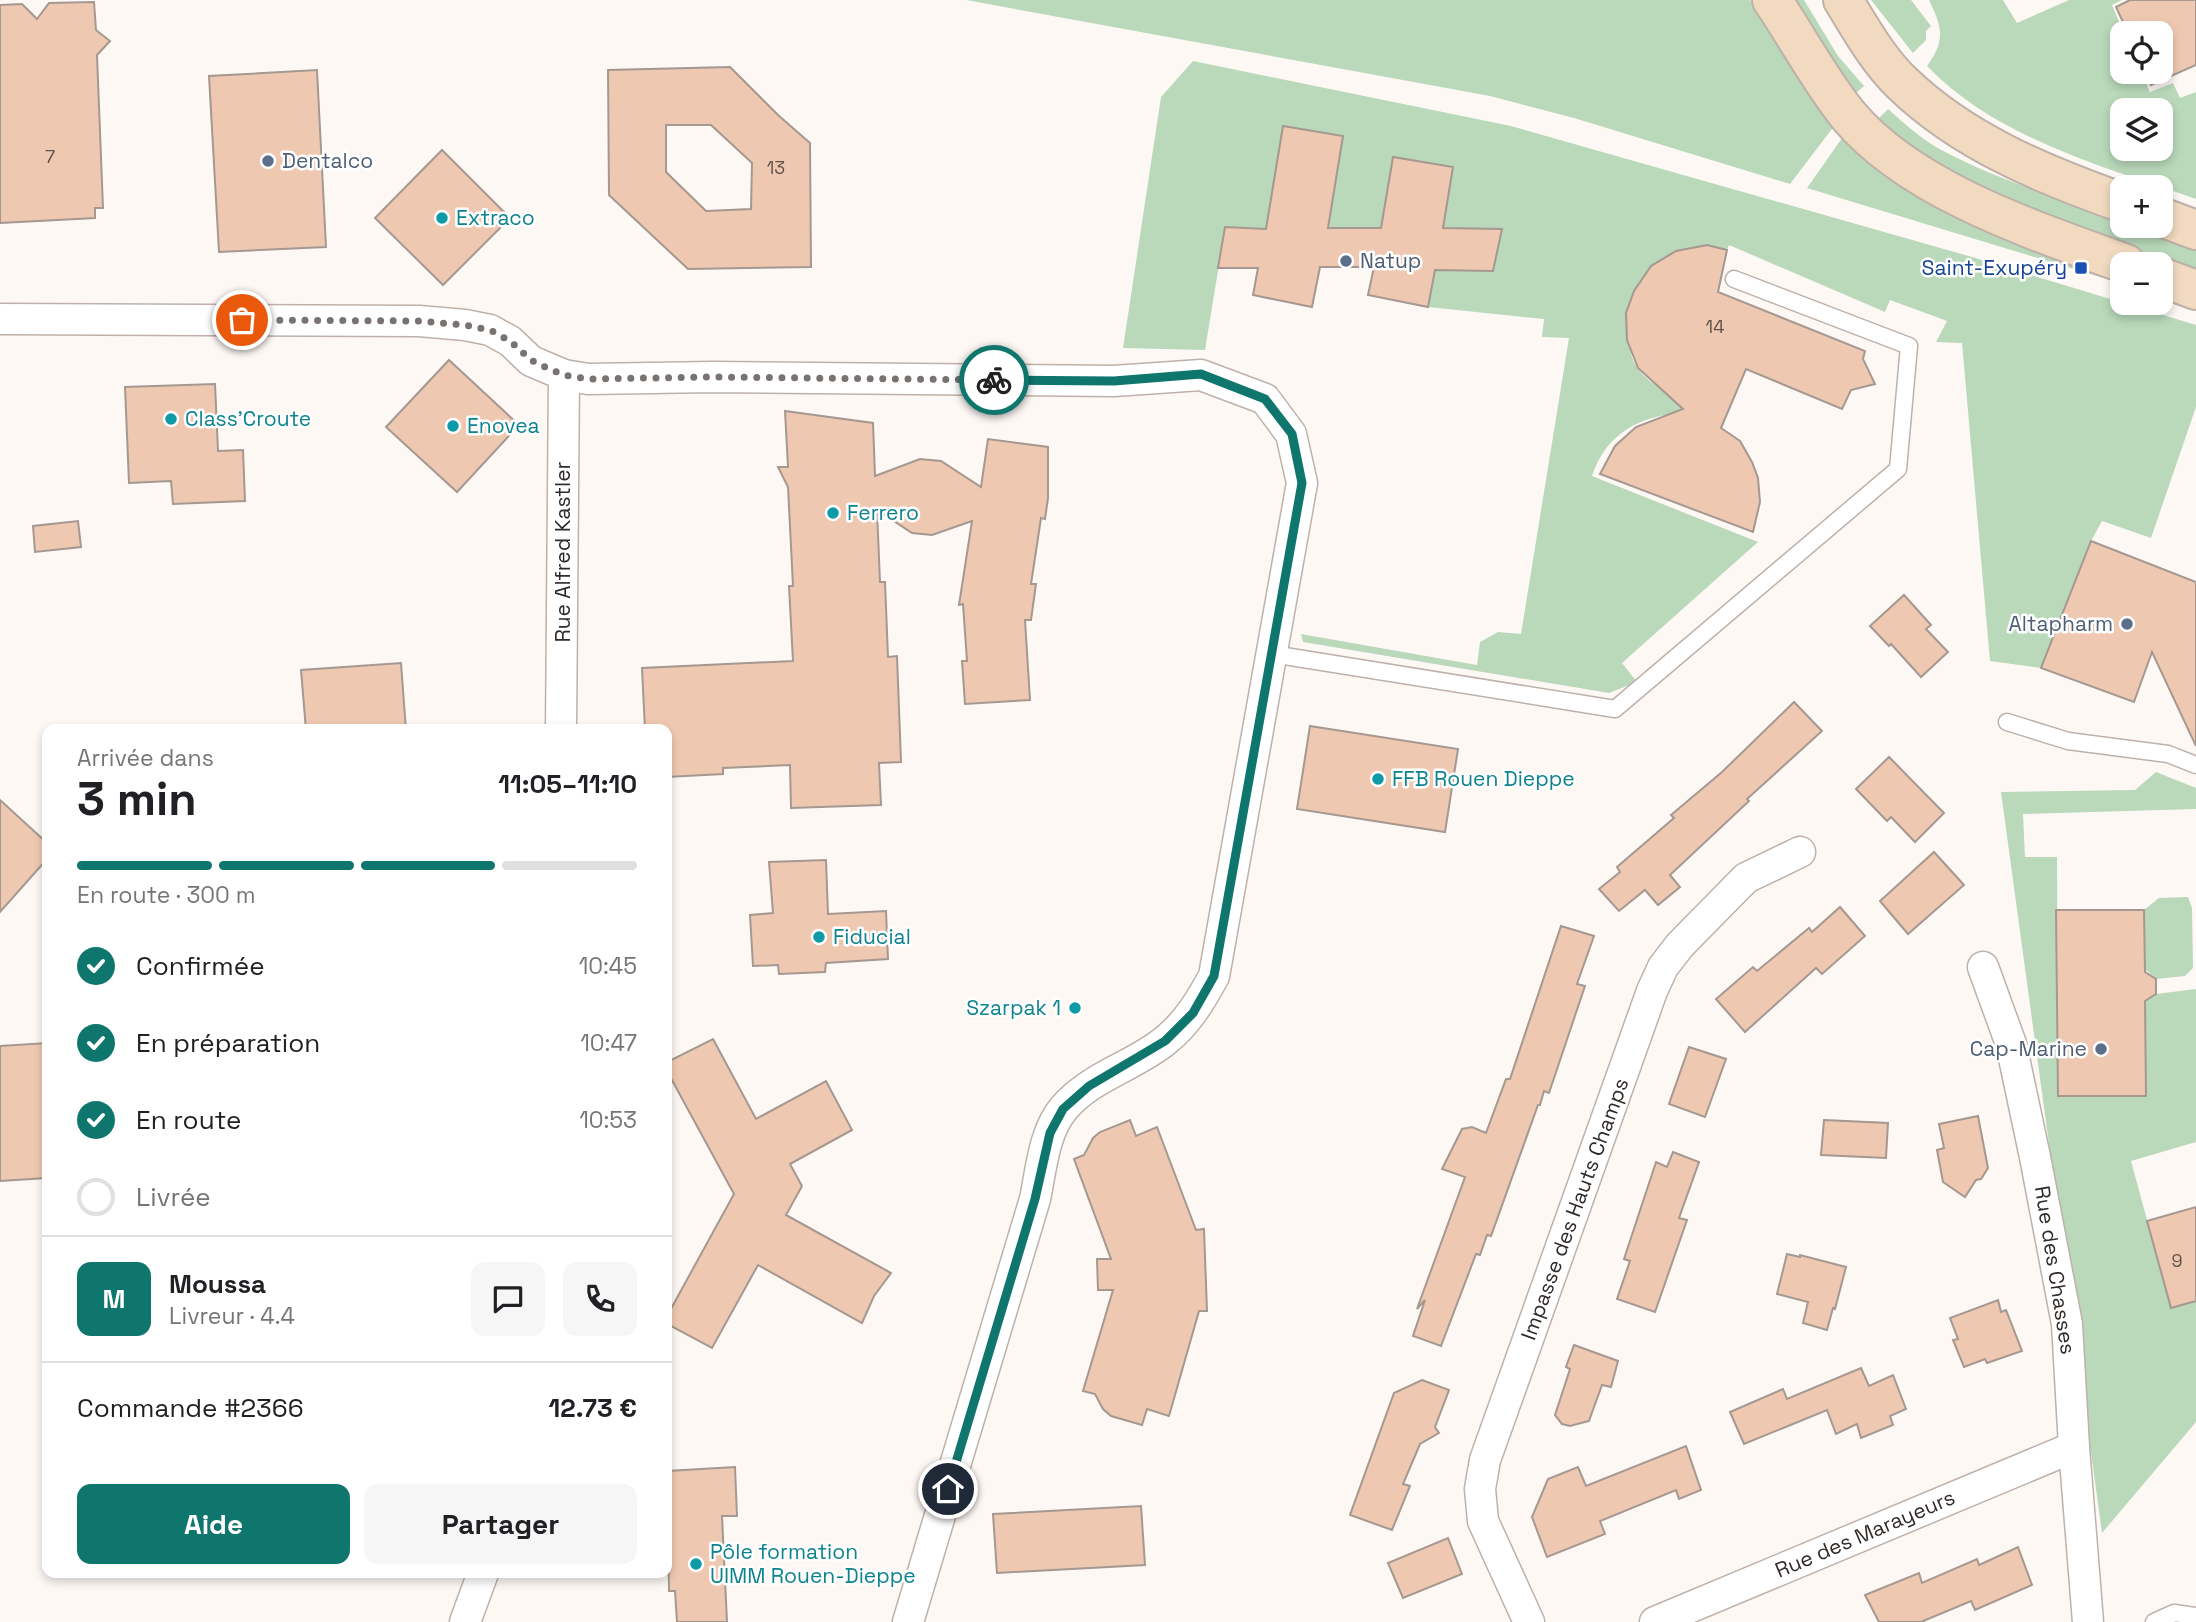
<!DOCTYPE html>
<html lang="fr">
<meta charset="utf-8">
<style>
:root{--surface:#fff;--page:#f6f6f6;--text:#202124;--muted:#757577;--line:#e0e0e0;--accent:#0f766e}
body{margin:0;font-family:"Space Grotesk",sans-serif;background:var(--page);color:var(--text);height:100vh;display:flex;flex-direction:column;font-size:26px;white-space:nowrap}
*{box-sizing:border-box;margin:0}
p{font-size:23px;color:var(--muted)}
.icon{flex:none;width:38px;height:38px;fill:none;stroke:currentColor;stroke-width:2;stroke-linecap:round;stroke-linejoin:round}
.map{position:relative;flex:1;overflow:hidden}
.drawer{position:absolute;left:42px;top:724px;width:630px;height:854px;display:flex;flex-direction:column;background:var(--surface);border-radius:14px;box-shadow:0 4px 10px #0003}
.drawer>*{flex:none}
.fabs{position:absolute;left:2110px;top:21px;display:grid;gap:14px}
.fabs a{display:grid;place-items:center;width:63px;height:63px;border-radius:14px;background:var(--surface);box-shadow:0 4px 10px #0003;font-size:35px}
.pin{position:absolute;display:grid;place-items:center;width:60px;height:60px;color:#fff;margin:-30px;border:4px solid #fff;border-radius:50%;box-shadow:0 2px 7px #0007}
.courier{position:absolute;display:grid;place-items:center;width:70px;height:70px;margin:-35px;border:5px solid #0f766e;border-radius:50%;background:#fff;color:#222;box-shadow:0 2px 9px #0007}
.headline em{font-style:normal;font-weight:700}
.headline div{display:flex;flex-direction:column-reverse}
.headline{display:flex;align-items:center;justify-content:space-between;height:119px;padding:0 35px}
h1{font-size:46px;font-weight:700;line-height:52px}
.bar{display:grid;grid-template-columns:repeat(4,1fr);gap:10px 7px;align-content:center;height:84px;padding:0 35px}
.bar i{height:9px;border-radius:5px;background:var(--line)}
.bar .current{background:var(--accent)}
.bar p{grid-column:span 4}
.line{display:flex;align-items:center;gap:18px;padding:0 35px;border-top:2px solid var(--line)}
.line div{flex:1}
.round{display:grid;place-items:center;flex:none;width:74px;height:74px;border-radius:14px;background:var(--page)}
ol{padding:0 35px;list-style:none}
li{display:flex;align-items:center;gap:21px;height:77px}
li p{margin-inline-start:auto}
li .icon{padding:7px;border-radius:50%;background:var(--accent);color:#fff;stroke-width:4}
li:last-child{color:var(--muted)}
li i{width:38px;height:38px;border:4px solid var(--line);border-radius:50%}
.primary-button{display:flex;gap:14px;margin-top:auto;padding:14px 35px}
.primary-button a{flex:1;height:80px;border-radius:14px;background:var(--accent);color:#fff;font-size:28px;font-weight:700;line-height:80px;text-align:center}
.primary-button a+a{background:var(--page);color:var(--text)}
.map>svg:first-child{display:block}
.green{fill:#b9d9ba;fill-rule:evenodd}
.building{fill:#efc8b1;stroke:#a49891;stroke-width:2;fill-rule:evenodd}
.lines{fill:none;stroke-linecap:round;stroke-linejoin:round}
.service-casing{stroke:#beb1a9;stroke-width:19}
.minor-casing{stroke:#beb1a9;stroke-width:33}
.secondary-casing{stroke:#beb1a9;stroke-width:42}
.service{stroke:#fff;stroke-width:16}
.minor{stroke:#fff;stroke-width:30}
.secondary{stroke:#f1dabf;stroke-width:38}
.done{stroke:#787370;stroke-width:7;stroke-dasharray:0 12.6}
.route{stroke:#0f766e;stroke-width:9}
.service-dot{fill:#5c6f8a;stroke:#fff;stroke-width:2.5}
.culture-dot{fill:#0f9aa8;stroke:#fff;stroke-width:2.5}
.transit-dot{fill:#1a4fb4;stroke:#fff;stroke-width:2.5}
.labels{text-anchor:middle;stroke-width:5;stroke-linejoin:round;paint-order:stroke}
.number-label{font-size:18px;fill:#60524a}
.service-label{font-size:21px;fill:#4e5e75;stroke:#fff;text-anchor:start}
.culture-label{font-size:21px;fill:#0d838f;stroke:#fff;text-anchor:start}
.transit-label{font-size:21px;fill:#164399;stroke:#fff;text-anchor:end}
.street-label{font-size:21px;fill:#302b28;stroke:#fff}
</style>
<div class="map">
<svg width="2196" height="1622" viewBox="0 0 2196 1622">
<rect width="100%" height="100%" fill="#fef8f5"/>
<g class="green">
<polygon points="966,0 1750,0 1838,121 1790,184 1574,118 1490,96"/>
<polygon points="1793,0 1804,0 1838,56 1864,86 1854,95"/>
<polygon points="1871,0 1911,0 1931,26 1926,31 1926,40 1913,53"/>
<path d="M 1929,0 L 2003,0 L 2017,23 L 2069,0 L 2122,0 L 2112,5 L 2124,33 L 2123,72 L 2141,72 L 2150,92 L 2173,83 L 2180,98 L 2196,92 L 2196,199 C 2104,167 1996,138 1927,66 C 1946,40 1942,27 1929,0 ZM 2123,110 L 2161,110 L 2161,149 L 2123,149 Z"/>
<path d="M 1193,61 L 1511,126 L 1972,257 L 2196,325 L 2196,407 L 2151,538 L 2102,521 L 2091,541 L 2041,668 L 1990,661 L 1962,343 L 1936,342 L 1947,321 L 1890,300 L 1885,312 L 1729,245 L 1727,250 C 1689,241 1653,253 1635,290 C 1632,297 1632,308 1631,316 C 1628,334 1627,353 1638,369 C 1652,387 1673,395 1694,401 L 1684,413 C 1641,415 1606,433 1592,476 L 1758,542 L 1622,663 L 1637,682 L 1609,693 L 1303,642 L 1301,634 L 1477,665 L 1480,642 L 1498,632 L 1521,634 L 1569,338 L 1542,337 L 1544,319 L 1428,307 L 1435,270 L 1493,271 L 1502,230 L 1443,228 L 1453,167 L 1394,157 L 1381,228 L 1328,228 L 1343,136 L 1283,126 L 1266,229 L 1225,228 L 1205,350 L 1123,348 L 1161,97 Z"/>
<path d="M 1888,109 C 1907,126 1926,143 1949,154 C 2004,182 2065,200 2123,220 L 2123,226 L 2139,226 L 2196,245 L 2196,280 L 2122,255 L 1942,172 L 1876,121 Z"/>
<polygon points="1847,131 2123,271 2123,284 1807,188"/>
<polygon points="2156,772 2196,788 2196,809 2023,814 2025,857 2057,857 2058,1096 2146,1096 2145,1002 2156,994 2196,989 2196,1142 2131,1161 2171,1308 2196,1301 2196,1422 2102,1533 2001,792 2135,790"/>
<polygon points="2188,897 2192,908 2193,968 2185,976 2156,979 2145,969 2144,910 2159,898"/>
</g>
<g class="building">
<polygon points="2130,0 2196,0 2196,65 2151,85 2145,72 2161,72 2161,33 2128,33 2116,7"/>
<polygon points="94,2 96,30 110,41 97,55 103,208 95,208 95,218 0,223 0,5 22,4 37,19 49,3"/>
<path d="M 730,67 L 778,115 L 810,143 L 811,267 L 688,269 L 609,195 L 608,70 ZM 666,125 L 711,125 L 752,163 L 751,209 L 706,211 L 666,172 Z"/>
<polygon points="317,70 326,247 219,252 209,76"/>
<polygon points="1283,126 1343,136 1328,228 1381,228 1393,157 1453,167 1443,228 1502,229 1493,271 1435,270 1428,307 1368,295 1374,267 1320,267 1312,307 1253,295 1258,268 1218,268 1225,227 1266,229"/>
<polygon points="442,150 510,218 443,285 375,218"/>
<polygon points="1707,245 1727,250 1718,292 1865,351 1863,359 1875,384 1851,390 1842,409 1746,369 1721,428 1740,441 1752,462 1758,478 1760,502 1753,532 1600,474 1615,446 1636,427 1683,409 1638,368 1627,340 1626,313 1634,291 1651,266 1676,251"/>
<polygon points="449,360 519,425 457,492 386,427"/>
<polygon points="215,384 218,451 243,450 245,501 173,504 171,481 129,483 125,387"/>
<polygon points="785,411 873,423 875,476 920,459 941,461 981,487 988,439 1048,447 1048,498 1045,519 1041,518 1031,584 1036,584 1031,620 1025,620 1030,700 965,704 962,661 967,661 963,604 959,605 972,521 932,535 912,533 877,510 880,582 885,582 888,657 897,656 901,762 879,763 881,805 791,808 790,765 723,768 723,774 667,777 667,730 645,730 642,668 793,661 789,586 793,586 788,487 778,467 788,467"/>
<polygon points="78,521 81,547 35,552 33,526"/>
<polygon points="2091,541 2196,582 2196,746 2152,652 2134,702 2041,668"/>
<polygon points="1904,595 1931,625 1926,629 1948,652 1921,677 1891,644 1889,646 1870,626"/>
<polygon points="401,663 406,730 306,730 301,670"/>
<polygon points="1794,702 1822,731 1747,799 1749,801 1670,875 1680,887 1658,905 1645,890 1619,911 1599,889 1620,872 1617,867 1674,818 1671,815 1722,772"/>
<polygon points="1310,726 1458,749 1445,832 1297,809"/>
<polygon points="1889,757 1944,813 1915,842 1891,817 1887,821 1856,789"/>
<polygon points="0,800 47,843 47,859 0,912"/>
<polygon points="1934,852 1964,885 1908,934 1880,901"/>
<polygon points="826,860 828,914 886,911 888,959 826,963 825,972 779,974 778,965 753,966 750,915 773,913 769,862"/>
<polygon points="1840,907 1865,936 1822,974 1816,968 1745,1032 1716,999 1753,967 1757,971 1809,928 1812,932"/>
<polygon points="2056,910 2144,910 2145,972 2156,979 2156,994 2145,1001 2146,1096 2058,1096"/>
<polygon points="1561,926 1594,936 1577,984 1585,986 1549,1093 1544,1091 1540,1105 1538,1105 1491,1236 1487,1235 1480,1255 1476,1254 1441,1346 1413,1336 1425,1300 1417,1309 1465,1177 1442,1169 1462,1129 1472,1127 1486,1133 1506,1079 1510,1079"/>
<polygon points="713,1039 756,1119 826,1081 852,1130 790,1164 802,1186 786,1215 891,1273 874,1296 862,1323 758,1265 712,1348 667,1324 667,1316 734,1194 667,1071 667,1062"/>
<polygon points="47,1043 47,1178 0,1181 0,1046"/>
<polygon points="1689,1047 1726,1059 1705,1117 1669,1104"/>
<polygon points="1978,1116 1988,1168 1981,1179 1976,1180 1965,1197 1943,1182 1937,1150 1944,1148 1939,1124"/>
<polygon points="1130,1120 1136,1136 1157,1127 1196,1230 1204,1229 1207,1311 1199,1311 1169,1416 1147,1409 1142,1425 1111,1416 1103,1409 1095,1394 1083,1391 1113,1290 1098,1290 1097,1259 1111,1259 1074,1159 1084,1155 1093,1138 1100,1132"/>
<polygon points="1824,1120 1888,1123 1886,1158 1821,1155"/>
<polygon points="1673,1152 1699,1162 1679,1218 1687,1220 1655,1312 1617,1299 1630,1261 1624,1259 1656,1162 1667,1167"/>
<polygon points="2196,1207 2196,1301 2171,1308 2147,1221"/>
<polygon points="1787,1254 1800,1257 1800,1255 1846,1267 1835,1309 1833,1308 1827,1330 1803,1323 1808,1302 1777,1294"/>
<polygon points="1998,1300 2001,1312 2006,1310 2022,1351 1987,1363 1985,1359 1964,1367 1953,1340 1958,1339 1950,1318"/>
<polygon points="1574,1345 1618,1361 1611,1387 1602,1385 1589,1421 1570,1426 1562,1424 1555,1415 1570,1369 1566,1367"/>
<polygon points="1861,1368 1869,1386 1893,1375 1906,1409 1890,1416 1893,1425 1861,1438 1857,1424 1836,1434 1827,1410 1744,1444 1730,1412 1783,1389 1787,1399"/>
<polygon points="1422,1380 1449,1390 1435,1427 1439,1433 1420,1444 1403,1484 1410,1486 1392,1530 1350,1515 1394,1393"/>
<polygon points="1686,1446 1701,1490 1679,1499 1676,1490 1600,1521 1605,1534 1547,1557 1532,1517 1548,1479 1578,1467 1586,1486"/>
<polygon points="735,1467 737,1516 722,1516 727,1622 677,1622 675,1591 669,1591 667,1471"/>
<polygon points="1141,1506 1145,1565 997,1573 993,1514"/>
<polygon points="1448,1538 1462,1574 1403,1598 1388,1563"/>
<polygon points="2018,1547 2032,1585 1975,1610 1971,1601 1921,1622 1879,1622 1865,1595 1919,1573 1922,1583 1977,1559 1979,1565"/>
</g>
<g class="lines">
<defs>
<g id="service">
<polyline points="1272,654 1615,709 1898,469 1909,346 1734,279"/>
<polyline points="2007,722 2068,741 2168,754 2196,765"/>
<polyline points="2154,1622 2174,1613 2196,1616"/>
</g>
<g id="minor">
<path d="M 0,319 L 419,321 L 465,325 L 490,330 L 510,341 L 531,361 L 564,375 L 588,379 L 713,377 L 1114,381 L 1201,375 L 1265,399 L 1291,434 L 1302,483 L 1214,976 C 1201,1000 1188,1022 1166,1040 C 1135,1066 1091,1076 1064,1108 C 1044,1131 1041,1170 1035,1199 L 908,1622"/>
<polyline points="561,730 564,375"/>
<polyline points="1983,967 2011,1044 2035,1157 2067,1324 2074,1447 2088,1622"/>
<polyline points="465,1622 483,1573"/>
<polyline points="1529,1622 1483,1521 1480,1489 1485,1460 1652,991 1663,967 1680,945 1746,878 1800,852"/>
<polyline points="1655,1622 2074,1447"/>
</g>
<g id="secondary">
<path d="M 1772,0 C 1798,38 1819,79 1848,115 C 1911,191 2036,231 2126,264"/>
<path d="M 1843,0 C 1861,29 1878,60 1902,83 C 1963,142 2044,175 2123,203"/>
<polyline points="2161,217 2196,230"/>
<polyline points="2161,277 2196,290"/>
</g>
</defs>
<use href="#service" class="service-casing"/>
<use href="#minor" class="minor-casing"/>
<use href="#secondary" class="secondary-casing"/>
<use href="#service" class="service"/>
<use href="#minor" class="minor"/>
<use href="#secondary" class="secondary"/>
</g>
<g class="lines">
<polyline class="done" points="242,320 419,321 465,325 490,330 510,341 531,360 547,368 564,375 589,379 713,377 994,380"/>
<polyline class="route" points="948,1489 1035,1199 1050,1133 1063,1109 1089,1086 1165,1041 1193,1013 1214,976 1302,483 1292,434 1265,399 1201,374 1114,381 994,380"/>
</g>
<g class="service-dot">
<circle cx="268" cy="161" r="7"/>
<circle cx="1346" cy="261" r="7"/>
<circle cx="2127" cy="624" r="7"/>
<circle cx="2101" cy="1049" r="7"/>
</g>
<g class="culture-dot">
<circle cx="442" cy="218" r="7"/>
<circle cx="171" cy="419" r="7"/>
<circle cx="453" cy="426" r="7"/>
<circle cx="833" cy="513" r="7"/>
<circle cx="1378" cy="779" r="7"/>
<circle cx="819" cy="937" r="7"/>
<circle cx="1075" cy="1008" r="7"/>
<circle cx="696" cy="1564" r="7"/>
</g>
<rect class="transit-dot" x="2074" y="261" width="14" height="14" rx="3.5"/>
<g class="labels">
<g class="number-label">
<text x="50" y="163">7</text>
<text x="776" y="174">13</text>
<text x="1715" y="333">14</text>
<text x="2177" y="1267">9</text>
</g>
<g class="service-label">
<text x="282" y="168">Dentalco</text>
<text x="1360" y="268">Natup</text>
<text x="2113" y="631" text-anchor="end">Altapharm</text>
<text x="2087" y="1056" text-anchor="end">Cap-Marine</text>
</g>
<g class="culture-label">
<text x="456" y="225">Extraco</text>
<text x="185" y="426">Class'Croute</text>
<text x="467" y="433">Enovea</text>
<text x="847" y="520">Ferrero</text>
<text x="1392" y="786">FFB Rouen Dieppe</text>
<text x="833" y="944">Fiducial</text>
<text x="1061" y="1015" text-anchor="end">Szarpak 1</text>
<text x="710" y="1559">Pôle formation<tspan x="710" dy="24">UIMM Rouen-Dieppe</tspan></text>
</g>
<g class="transit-label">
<text x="2067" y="275">Saint-Exupéry</text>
</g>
<g class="street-label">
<text transform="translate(563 552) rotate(-90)" y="7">Rue Alfred Kastler</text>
<text transform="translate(1575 1209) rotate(-70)" y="7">Impasse des Hauts Champs</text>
<text transform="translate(2055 1270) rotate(81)" y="7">Rue des Chasses</text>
<text transform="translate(1865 1534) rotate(-23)" y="7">Rue des Marayeurs</text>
</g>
</g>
</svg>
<div class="fabs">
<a><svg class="icon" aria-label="locate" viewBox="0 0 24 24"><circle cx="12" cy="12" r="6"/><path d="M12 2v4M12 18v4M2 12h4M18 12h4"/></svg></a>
<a><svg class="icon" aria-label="layers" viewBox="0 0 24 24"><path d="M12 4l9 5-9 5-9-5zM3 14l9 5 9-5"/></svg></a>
<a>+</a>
<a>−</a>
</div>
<div class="pin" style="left:242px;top:320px;background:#ea580c"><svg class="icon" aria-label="bag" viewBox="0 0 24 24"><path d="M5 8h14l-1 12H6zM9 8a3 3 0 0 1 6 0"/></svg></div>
<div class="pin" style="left:948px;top:1489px;background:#1f2937"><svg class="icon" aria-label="home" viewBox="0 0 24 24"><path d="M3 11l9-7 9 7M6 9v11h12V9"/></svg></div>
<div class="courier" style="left:994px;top:380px"><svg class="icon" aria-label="bike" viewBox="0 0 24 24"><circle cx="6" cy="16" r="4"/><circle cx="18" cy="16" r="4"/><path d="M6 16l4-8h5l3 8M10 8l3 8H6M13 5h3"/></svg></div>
<section class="drawer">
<div class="headline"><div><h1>3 min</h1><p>Arrivée dans</p></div><em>11:05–11:10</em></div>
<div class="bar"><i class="current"></i><i class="current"></i><i class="current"></i><i></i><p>En route · 300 m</p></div>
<ol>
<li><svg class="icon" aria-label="check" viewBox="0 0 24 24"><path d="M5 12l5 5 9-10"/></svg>Confirmée<p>10:45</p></li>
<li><svg class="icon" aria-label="check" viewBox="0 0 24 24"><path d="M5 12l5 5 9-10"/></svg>En préparation<p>10:47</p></li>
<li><svg class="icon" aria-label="check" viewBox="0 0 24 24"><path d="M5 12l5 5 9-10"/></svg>En route<p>10:53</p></li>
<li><i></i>Livrée</li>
</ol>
<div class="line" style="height:126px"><b class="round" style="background:var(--accent);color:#fff">M</b><div><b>Moussa</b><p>Livreur · 4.4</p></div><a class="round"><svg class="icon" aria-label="chat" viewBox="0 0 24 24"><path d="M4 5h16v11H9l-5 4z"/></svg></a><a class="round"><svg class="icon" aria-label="phone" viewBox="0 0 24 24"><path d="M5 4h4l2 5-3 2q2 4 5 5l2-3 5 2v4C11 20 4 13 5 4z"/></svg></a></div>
<div class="line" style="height:91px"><div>Commande #2366</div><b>12.73 €</b></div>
<div class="primary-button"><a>Aide</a><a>Partager</a></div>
</section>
</div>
